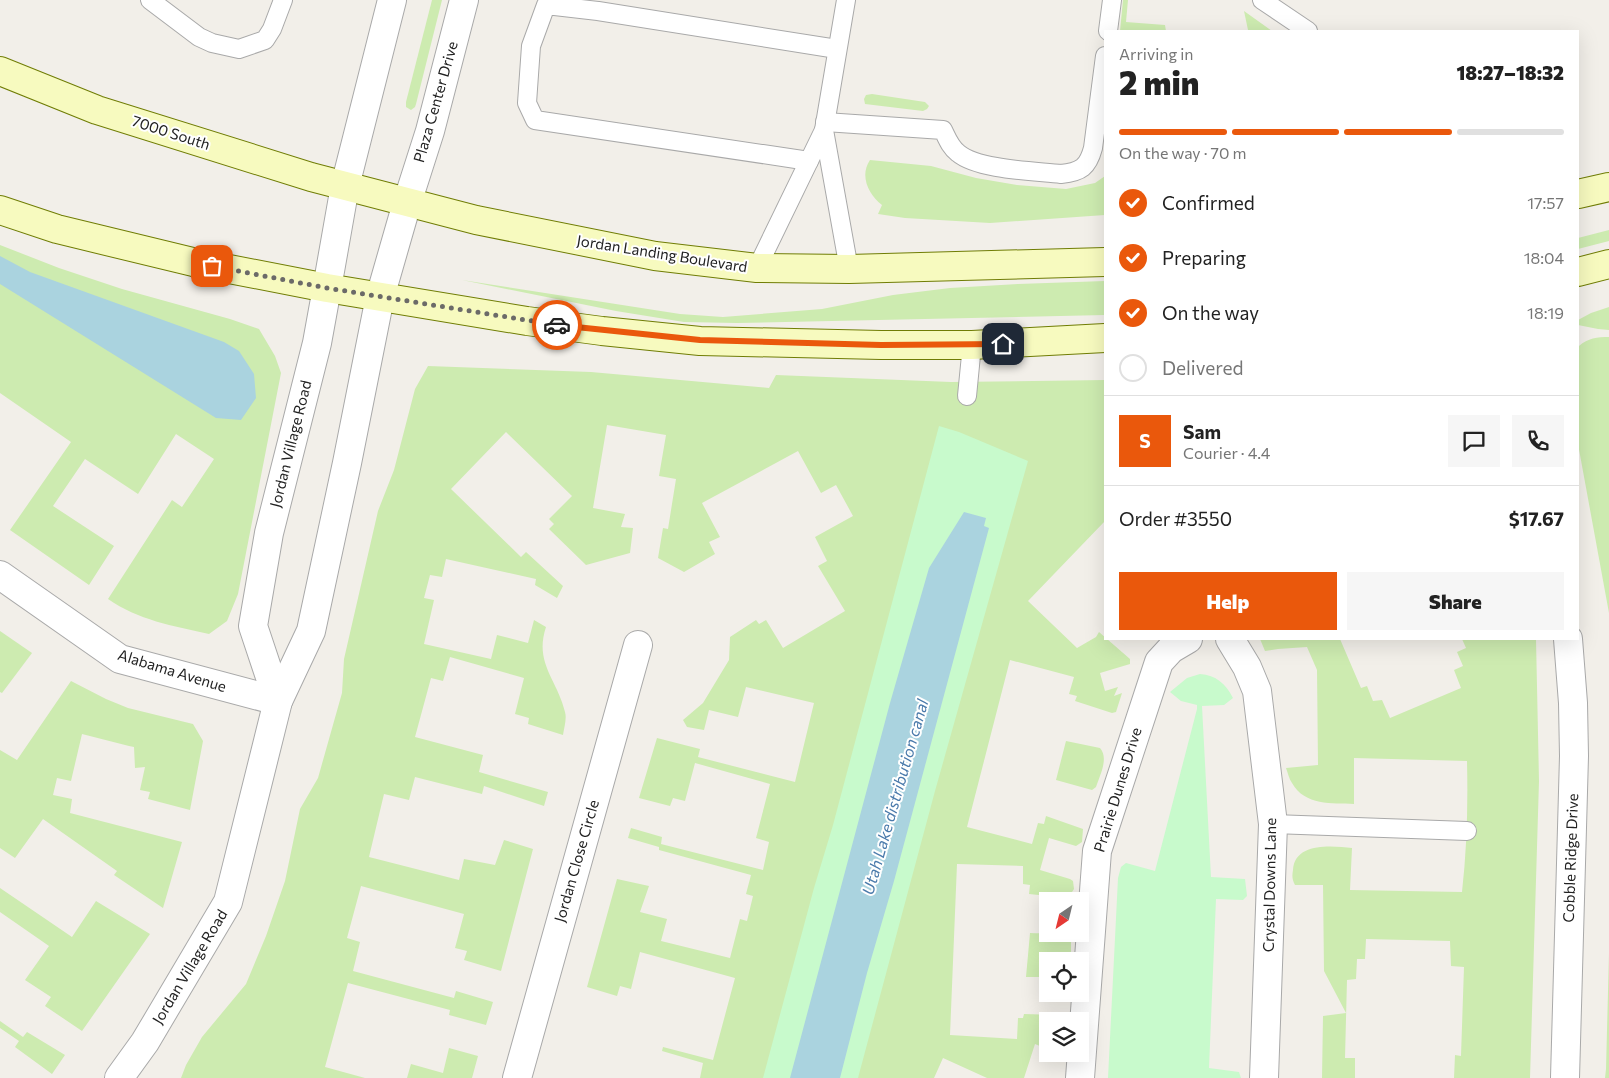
<!DOCTYPE html>
<meta charset="utf-8">
<style>
:root{--surface:#fff;--page:#f6f6f6;--text:#222;--muted:#767676;--line:#e0e0e0;--accent:#ea580c}
body{margin:0;font-family:Commissioner,sans-serif;background:var(--page);color:var(--text);height:100vh;display:flex;flex-direction:column;font-size:19px;white-space:nowrap}
*{box-sizing:border-box;margin:0}
p{font-size:16px;color:var(--muted)}
.icon{flex:none;width:28px;height:28px;fill:none;stroke:currentColor;stroke-width:2;stroke-linecap:round;stroke-linejoin:round}
.map{position:relative;flex:1;overflow:hidden}
.details{position:absolute;left:1104px;top:30px;width:475px;height:610px;display:flex;flex-direction:column;background:var(--surface);border-radius:0px;box-shadow:0 5px 20px #0002}
.details>*{flex:none}
.needle{width:32px;rotate:215deg}
.tools{position:absolute;left:1039px;top:892px;display:grid;gap:10px}
.tools a{display:grid;place-items:center;width:50px;height:50px;border-radius:0px;background:var(--surface);box-shadow:0 5px 20px #0002;font-size:25px}
.pin{position:absolute;display:grid;place-items:center;width:42px;height:42px;color:#fff;margin:-21px;border-radius:10px;box-shadow:0 2px 8px #0006}
.courier{position:absolute;display:grid;place-items:center;width:50px;height:50px;margin:-25px;border:4px solid #ea580c;border-radius:50%;background:#fff;color:#222;box-shadow:0 1px 6px #0007}
.headline em{font-style:normal;font-weight:800}
.headline div{display:flex;flex-direction:column-reverse}
.headline{display:flex;align-items:center;justify-content:space-between;height:85px;padding:0 15px}
h1{font-size:32px;font-weight:800;line-height:38px}
.bar{display:grid;grid-template-columns:repeat(4,1fr);gap:8px 5px;align-content:center;height:60px;padding:0 15px}
.bar i{height:6px;border-radius:4px;background:var(--line)}
.bar .current{background:var(--accent)}
.bar p{grid-column:span 4}
.line{display:flex;align-items:center;gap:12px;padding:0 15px;border-top:1px solid var(--line)}
.line div{flex:1}
.round{display:grid;place-items:center;flex:none;width:52px;height:52px;border-radius:0px;background:var(--page)}
ol{padding:0 15px;list-style:none}
li{display:flex;align-items:center;gap:15px;height:55px}
li p{margin-inline-start:auto}
li .icon{padding:5px;border-radius:50%;background:var(--accent);color:#fff;stroke-width:4}
li:last-child{color:var(--muted)}
li i{width:28px;height:28px;border:2px solid var(--line);border-radius:50%}
.button{display:flex;gap:10px;margin-top:auto;padding:10px 15px}
.button a{flex:1;height:58px;border-radius:0px;background:var(--accent);color:#fff;font-size:20px;font-weight:800;line-height:58px;text-align:center}
.button a+a{background:var(--page);color:var(--text)}
.map>svg:first-child{display:block}
.grass{fill:#cdebb0}
.park{fill:#c8facc}
.water{fill:#aad3df}
.lines{fill:none;stroke-linecap:round;stroke-linejoin:round}
.service-casing{stroke:#a9a9a9;stroke-width:20}
.minor-casing{stroke:#a9a9a9;stroke-width:30}
.tertiary-casing{stroke:#a9a9a9;stroke-width:30}
.secondary-casing{stroke:#707d05;stroke-width:30}
.service{stroke:#fff;stroke-width:18}
.minor{stroke:#fff;stroke-width:28}
.tertiary{stroke:#fff;stroke-width:28}
.secondary{stroke:#f7fabf;stroke-width:28}
.done{stroke:#6b6a68;stroke-width:5;stroke-dasharray:0 9}
.route{stroke:#ea580c;stroke-width:6}
.labels{text-anchor:middle;stroke-width:4;stroke-linejoin:round;paint-order:stroke}
.street-label{font-size:15px;fill:#222;stroke:#fff}
.water-label{font-size:16px;font-style:italic;fill:#4a7aab;stroke:#fff}
</style>
<div class="map">
<svg width="1609" height="1078" viewBox="0 0 1609 1078">
<rect width="100%" height="100%" fill="#f2efe9"/>
<g class="grass">
<polygon points="432,0 442,0 416,104 415,107 411,110 406,107 406,102"/>
<polygon points="1123,0 1128,0 1126,22 1165,25 1166,31 1120,31"/>
<polygon points="1244,11 1272,31 1236,31 1248,30"/>
<polygon points="872,94 925,102 929,106 927,109 923,111 865,104 864,99 866,95"/>
<path d="M 870,160 L 931,166 L 976,178 L 1017,185 L 1066,189 L 1095,183 L 1105,176 L 1105,215 L 990,223 L 905,218 L 878,214 L 882,205 C 869,195 859,176 870,160 Z"/>
<polygon points="1609,230 1609,241 1578,249 1578,238"/>
<path d="M 0,245 L 59,268 L 122,289 L 230,319 L 259,329 L 275,356 L 281,373 L 238,594 L 227,621 L 209,634 C 173,626 138,620 108,599 L 172,500 L 182,507 L 214,459 L 176,434 L 138,494 L 85,459 L 53,506 L 114,546 L 89,585 L 10,530 L 71,442 L 0,393 Z"/>
<polygon points="462,280 680,314 723,317 822,309 893,295 950,288 1018,284 1105,281 1105,315 737,323 684,322 616,311"/>
<polygon points="1609,307 1609,330 1598,329 1578,325 1578,320 1591,313"/>
<path d="M 1609,337 L 1609,613 L 1578,444 L 1578,352 L 1579,352 L 1579,346 C 1588,338 1597,337 1609,337 Z"/>
<path d="M 428,366 L 591,372 L 769,388 L 776,375 L 951,382 L 1105,380 L 1105,521 L 1028,601 L 1077,648 L 1096,637 L 1099,632 L 1130,659 L 1130,664 L 1100,673 L 1105,691 L 1118,687 L 1114,696 L 1122,693 L 1116,712 L 1112,713 L 1075,701 L 1077,696 L 1069,694 L 1074,677 L 1010,660 L 967,827 L 1032,844 L 1038,823 L 1044,824 L 1046,816 L 1083,829 L 1082,842 L 1076,846 L 1049,838 L 1040,870 L 1070,879 L 1073,881 L 1074,889 L 1068,898 L 1029,894 L 1030,885 L 1023,884 L 1023,866 L 957,864 L 950,1035 L 1017,1039 L 1018,1018 L 1023,1018 L 1024,1014 L 1057,1015 L 1065,1018 L 1066,1021 L 1048,1021 L 1047,1049 L 1035,1044 L 1024,1078 L 987,1078 L 943,1058 L 934,1078 L 700,1078 L 703,1063 L 662,1051 L 663,1047 L 713,1060 L 735,978 L 640,952 L 631,989 L 620,986 L 617,996 L 587,987 L 617,879 L 649,886 L 640,912 L 667,919 L 661,941 L 730,958 L 740,919 L 747,921 L 753,896 L 746,894 L 751,875 L 659,850 L 659,847 L 628,838 L 631,828 L 662,837 L 661,844 L 763,870 L 769,842 L 756,838 L 770,784 L 695,763 L 685,801 L 673,798 L 670,806 L 639,798 L 657,738 L 700,749 L 698,757 L 795,782 L 814,703 L 746,687 L 738,717 L 709,710 L 704,730 L 687,727 L 683,720 L 703,703 L 729,660 L 730,637 L 756,620 L 759,624 L 766,620 L 783,648 L 845,611 L 818,566 L 827,561 L 815,537 L 853,516 L 836,485 L 821,493 L 798,451 L 702,503 L 720,537 L 709,542 L 715,554 L 684,572 L 658,558 L 663,528 L 668,529 L 676,479 L 659,476 L 666,435 L 607,425 L 593,508 L 625,514 L 621,527 L 633,528 L 630,553 L 586,565 L 549,529 L 554,524 L 549,519 L 572,496 L 506,432 L 451,489 L 521,557 L 526,552 L 563,586 L 557,598 L 535,585 L 536,579 L 446,559 L 442,577 L 430,575 L 424,598 L 434,600 L 424,644 L 491,659 L 497,635 L 528,643 L 534,620 L 546,627 C 534,663 557,679 565,712 C 567,719 564,728 563,735 L 528,724 L 529,718 L 515,714 L 524,678 L 450,657 L 443,681 L 431,678 L 415,737 L 483,755 L 479,772 L 548,792 L 544,806 L 484,786 L 482,794 L 415,777 L 409,800 L 384,794 L 369,857 L 459,880 L 464,859 L 495,865 L 504,840 L 533,849 L 501,971 L 464,960 L 467,951 L 455,948 L 464,914 L 361,886 L 347,938 L 360,942 L 353,971 L 454,998 L 456,991 L 493,1002 L 486,1025 L 449,1015 L 450,1010 L 348,983 L 325,1067 L 365,1078 L 181,1078 L 186,1065 L 202,1037 L 246,984 L 266,936 L 285,881 L 300,809 L 318,778 L 342,693 L 344,659 L 378,511 L 394,470 L 415,389 Z"/>
<polygon points="0,631 32,653 2,693 0,692"/>
<path d="M 1260,639 L 1340,639 L 1361,688 L 1367,686 L 1373,701 L 1382,700 L 1390,718 L 1461,688 L 1454,670 L 1463,666 L 1457,652 L 1466,648 L 1462,639 L 1536,639 L 1539,781 L 1530,1078 L 1454,1078 L 1455,1055 L 1461,1056 L 1464,967 L 1451,966 L 1450,941 L 1366,939 L 1365,959 L 1357,959 L 1356,979 L 1347,980 L 1345,1058 L 1355,1058 L 1355,1078 L 1322,1078 L 1323,1016 L 1346,1013 L 1324,971 L 1323,885 L 1295,885 C 1292,879 1292,876 1293,870 C 1295,842 1332,846 1352,848 L 1350,890 L 1462,892 C 1467,848 1468,805 1467,761 L 1354,758 L 1354,804 C 1332,803 1305,806 1292,783 C 1289,779 1288,773 1286,768 L 1318,765 L 1317,670 L 1307,647 L 1278,649 L 1265,651 Z"/>
<polygon points="71,681 106,699 128,708 193,724 203,741 190,810 148,799 150,792 140,790 145,767 135,768 134,747 129,746 82,734 71,781 57,778 53,795 72,799 70,813 182,842 163,908 114,875 117,871 43,819 15,858 0,848 0,750 17,760"/>
<path d="M 1066,741 L 1100,748 C 1109,758 1100,775 1096,787 L 1092,790 L 1056,780 Z"/>
<polygon points="0,888 72,937 96,901 150,934 82,1031 45,1006 51,997 25,980 49,946 0,912"/>
<path d="M 1030,933 C 1043,934 1061,931 1071,940 L 1071,961 L 1048,961 L 1047,977 L 1026,977 Z"/>
<polygon points="1609,953 1609,1078 1605,1078 1606,1069"/>
<polygon points="0,1021 23,1037 27,1032 65,1055 52,1074 15,1047 19,1041 0,1028"/>
<polygon points="449,1048 478,1056 472,1078 407,1078 411,1064 443,1073"/>
</g>
<g class="park">
<polygon points="939,426 959,432 1028,461 935,791 858,1078 763,1078 814,888 833,825"/>
<path d="M 1200,674 C 1216,675 1226,684 1233,698 L 1224,705 L 1202,706 L 1211,877 L 1245,879 L 1247,896 L 1243,900 L 1216,899 L 1209,1068 L 1239,1072 L 1241,1078 L 1108,1078 L 1118,878 L 1121,867 L 1126,863 L 1155,871 L 1197,709 L 1197,705 L 1181,701 L 1170,692 L 1187,678 Z"/>
</g>
<g class="water">
<polygon points="0,256 30,272 224,342 239,351 254,374 256,398 241,420 216,418 0,284"/>
<polygon points="964,512 986,518 984,526 989,528 894,881 867,973 840,1078 790,1078 890,703 929,568"/>
</g>
<g class="lines">
<defs>
<g id="service">
<polyline points="150,0 199,37 212,43 239,49 265,40 272,29 283,0"/>
<polyline points="1262,0 1308,31"/>
<polyline points="1108,31 1112,0"/>
<path d="M 825,122 L 943,130 C 947,138 950,147 958,153 C 978,170 1035,171 1061,174 C 1081,172 1088,167 1093,148 L 1105,56"/>
<polyline points="824,130 849,269"/>
<polyline points="809,161 535,120 527,103 531,46 546,5 598,11 837,49"/>
<polyline points="757,268 824,130 846,0"/>
<polyline points="967,396 972,345"/>
<polyline points="1273,824 1467,831"/>
</g>
<g id="minor">
<polyline points="0,575 120,659 278,701"/>
<polyline points="1230,639 1247,667 1257,691 1273,824 1264,1078"/>
<polyline points="278,701 253,626 269,533 317,343 327,288"/>
<polyline points="119,1078 145,1042 228,902 278,701 311,631 347,463 380,297"/>
<polyline points="517,1078 638,645"/>
<polyline points="1080,1078 1097,851 1159,662 1171,649 1188,639"/>
<polyline points="1565,1078 1574,756 1573,703 1568,639"/>
</g>
<g id="tertiary">
<polyline points="327,288 345,186 392,0"/>
<polyline points="380,297 407,203 430,131 464,0"/>
</g>
<g id="secondary">
<polyline points="0,71 97,110 311,177 476,220 655,256 757,268 849,269 1105,262"/>
<polyline points="1578,194 1609,187"/>
<polyline points="0,210 57,229 193,262 327,288 527,321 602,331 700,341 881,345 972,345 1105,338"/>
<polyline points="1578,272 1609,264"/>
</g>
</defs>
<use href="#service" class="service-casing"/>
<use href="#minor" class="minor-casing"/>
<use href="#tertiary" class="tertiary-casing"/>
<use href="#secondary" class="secondary-casing"/>
<use href="#service" class="service"/>
<use href="#minor" class="minor"/>
<use href="#tertiary" class="tertiary"/>
<use href="#secondary" class="secondary"/>
</g>
<g class="lines">
<polyline class="done" points="212,266 327,288 557,325"/>
<polyline class="route" points="557,325 700,340 881,345 1003,344"/>
</g>
<g class="labels">
<g class="street-label">
<text transform="translate(436 102) rotate(-74)" y="5">Plaza Center Drive</text>
<text transform="translate(171 133) rotate(18)" y="5">7000 South</text>
<text transform="translate(662 254) rotate(9)" y="5">Jordan Landing Boulevard</text>
<text transform="translate(291 444) rotate(-76)" y="5">Jordan Village Road</text>
<text transform="translate(172 671) rotate(17)" y="5">Alabama Avenue</text>
<text transform="translate(1118 790) rotate(-73)" y="5">Prairie Dunes Drive</text>
<text transform="translate(1571 858) rotate(-88)" y="5">Cobble Ridge Drive</text>
<text transform="translate(577 861) rotate(-74)" y="5">Jordan Close Circle</text>
<text transform="translate(1270 885) rotate(-89)" y="5">Crystal Downs Lane</text>
<text transform="translate(190 967) rotate(-59)" y="5">Jordan Village Road</text>
</g>
<g class="water-label">
<text transform="translate(895 797) rotate(-74)" y="6">Utah Lake distribution canal</text>
</g>
</g>
</svg>
<div class="tools">
<a><svg class="needle" viewBox="-14 -14 28 28"><path d="M0-13l5 13h-10z" fill="#e53935"/><path d="M0 13l5-13h-10z" fill="#767676"/></svg></a>
<a><svg class="icon" aria-label="locate" viewBox="0 0 24 24"><circle cx="12" cy="12" r="6"/><path d="M12 2v4M12 18v4M2 12h4M18 12h4"/></svg></a>
<a><svg class="icon" aria-label="layers" viewBox="0 0 24 24"><path d="M12 4l9 5-9 5-9-5zM3 14l9 5 9-5"/></svg></a>
</div>
<div class="pin" style="left:212px;top:266px;background:#ea580c"><svg class="icon" aria-label="bag" viewBox="0 0 24 24"><path d="M5 8h14l-1 12H6zM9 8a3 3 0 0 1 6 0"/></svg></div>
<div class="pin" style="left:1003px;top:344px;background:#1f2937"><svg class="icon" aria-label="home" viewBox="0 0 24 24"><path d="M3 11l9-7 9 7M6 9v11h12V9"/></svg></div>
<div class="courier" style="left:557px;top:325px"><svg class="icon" aria-label="car" viewBox="0 0 24 24"><path d="M5 17H2v-5l4-1 3-4h7l3 4 3 1v5h-3M9 17h6M6 11h13"/><circle cx="7" cy="17" r="2"/><circle cx="17" cy="17" r="2"/></svg></div>
<section class="details">
<div class="headline"><div><h1>2 min</h1><p>Arriving in</p></div><em>18:27–18:32</em></div>
<div class="bar"><i class="current"></i><i class="current"></i><i class="current"></i><i></i><p>On the way · 70 m</p></div>
<ol>
<li><svg class="icon" aria-label="check" viewBox="0 0 24 24"><path d="M5 12l5 5 9-10"/></svg>Confirmed<p>17:57</p></li>
<li><svg class="icon" aria-label="check" viewBox="0 0 24 24"><path d="M5 12l5 5 9-10"/></svg>Preparing<p>18:04</p></li>
<li><svg class="icon" aria-label="check" viewBox="0 0 24 24"><path d="M5 12l5 5 9-10"/></svg>On the way<p>18:19</p></li>
<li><i></i>Delivered</li>
</ol>
<div class="line" style="height:90px"><b class="round" style="background:var(--accent);color:#fff">S</b><div><b>Sam</b><p>Courier · 4.4</p></div><a class="round"><svg class="icon" aria-label="chat" viewBox="0 0 24 24"><path d="M4 5h16v11H9l-5 4z"/></svg></a><a class="round"><svg class="icon" aria-label="phone" viewBox="0 0 24 24"><path d="M5 4h4l2 5-3 2q2 4 5 5l2-3 5 2v4C11 20 4 13 5 4z"/></svg></a></div>
<div class="line" style="height:65px"><div>Order #3550</div><b>$17.67</b></div>
<div class="button"><a>Help</a><a>Share</a></div>
</section>
</div>
